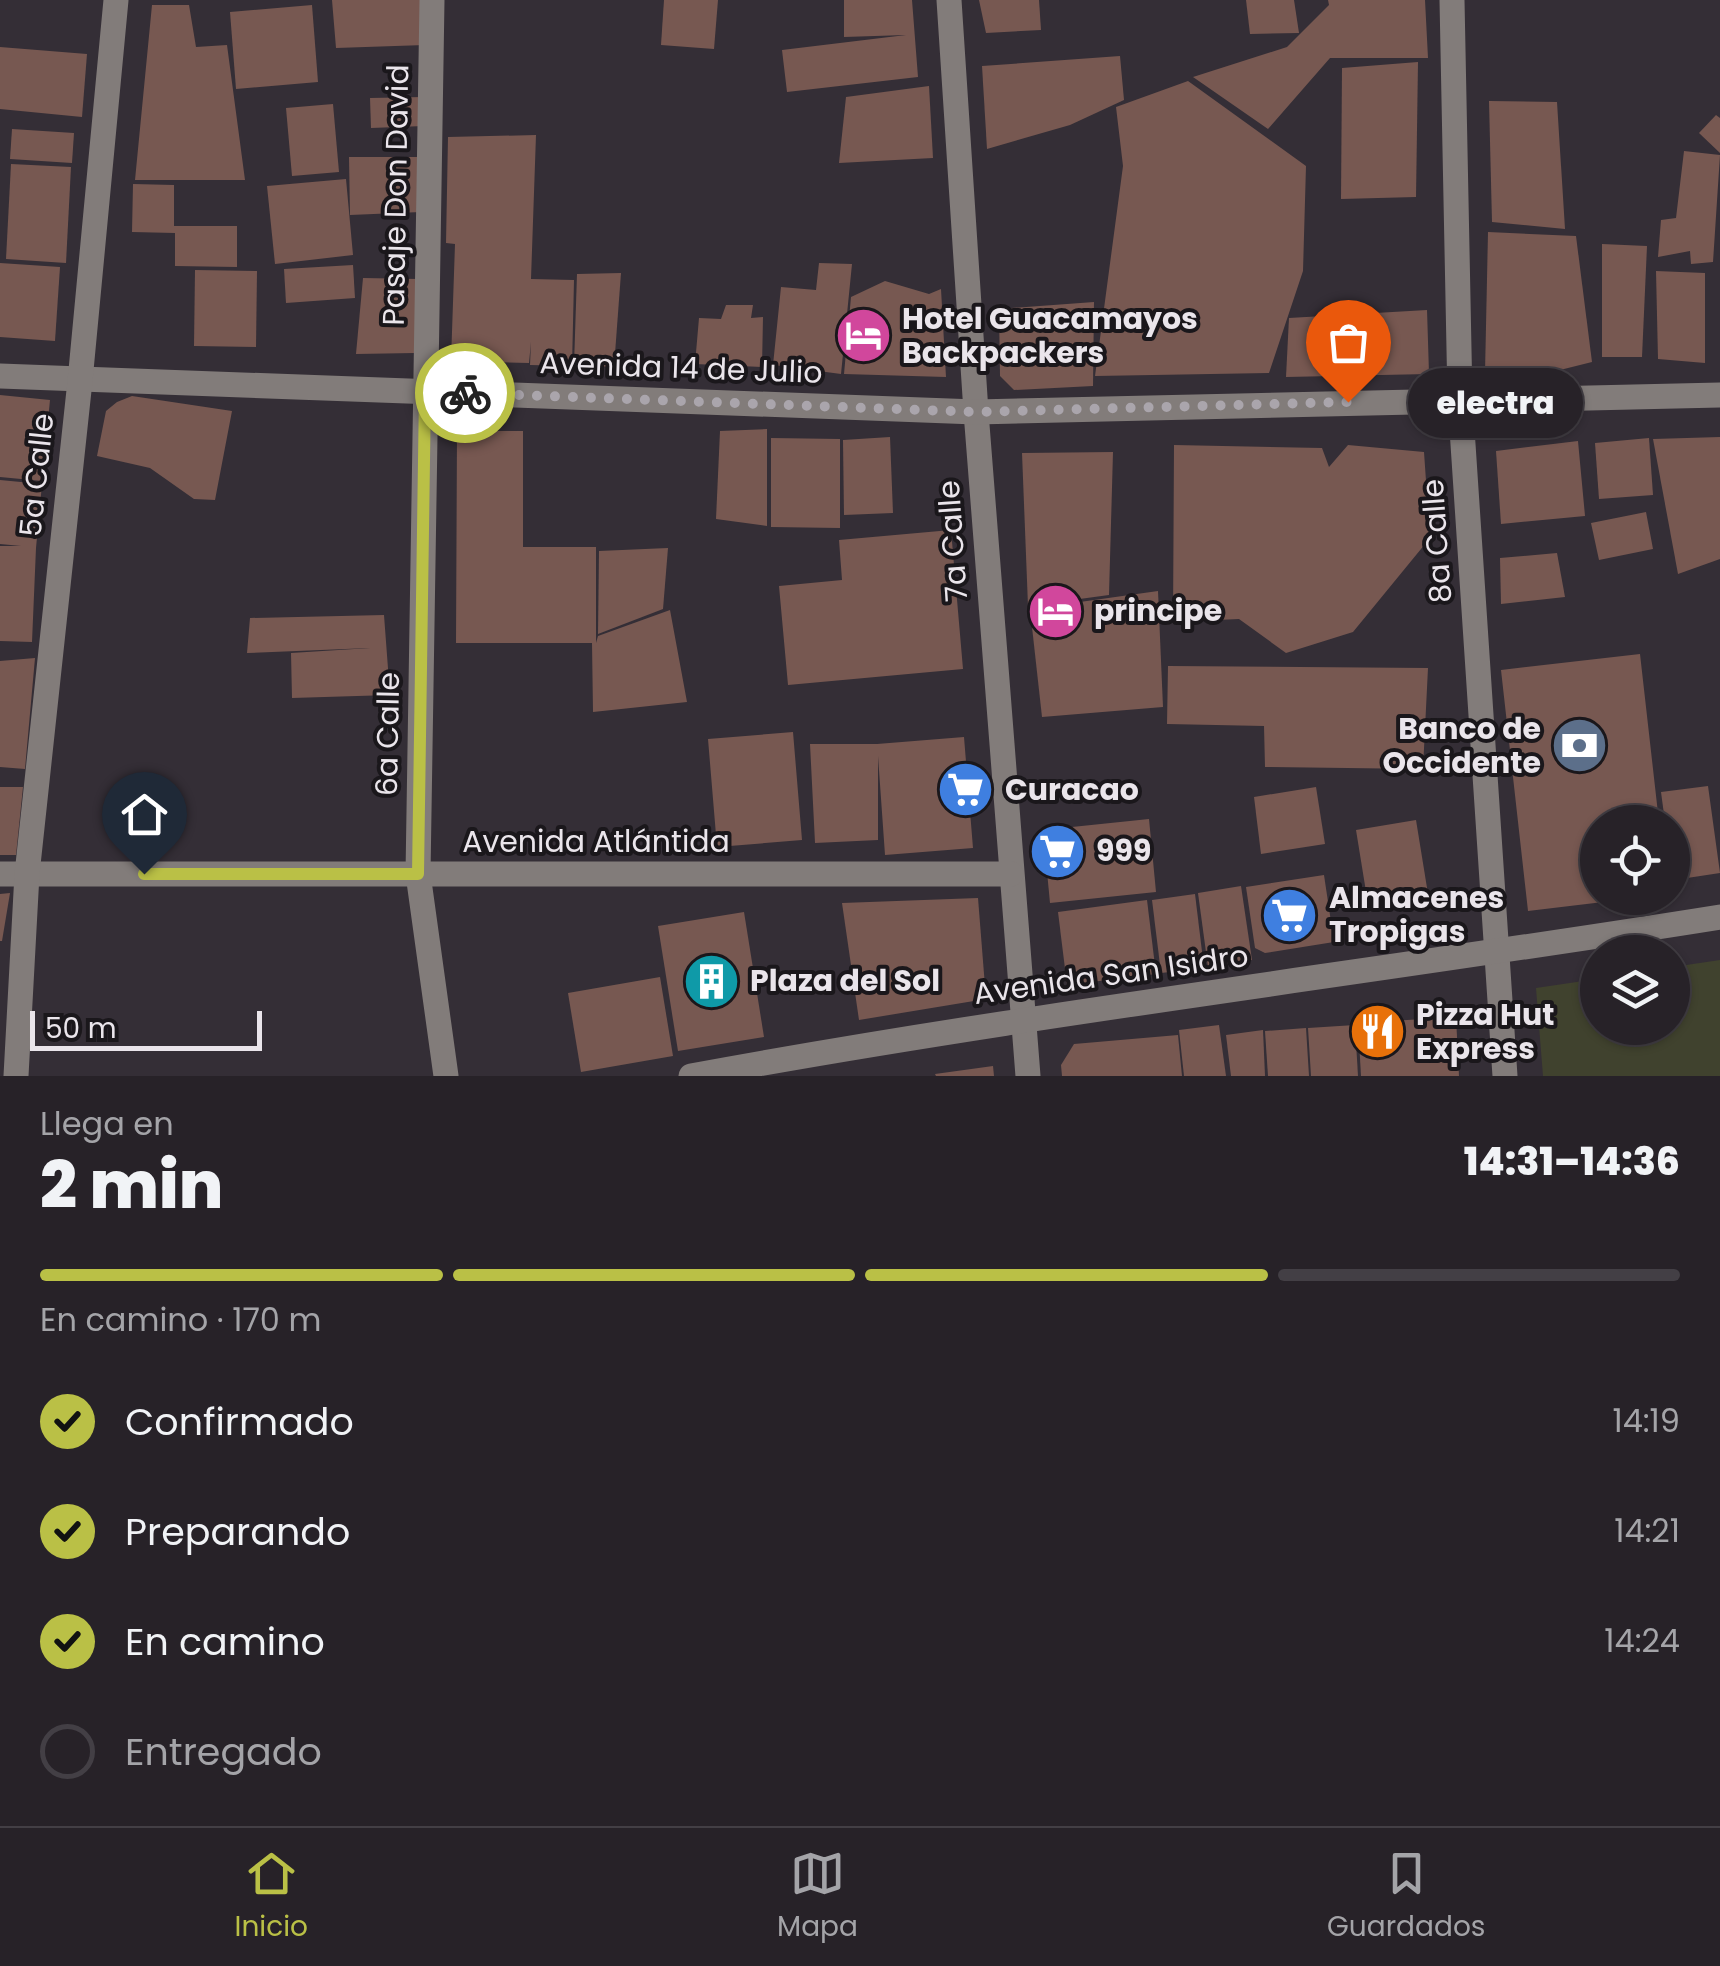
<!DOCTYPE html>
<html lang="es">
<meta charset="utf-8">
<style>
:root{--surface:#272228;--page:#332f34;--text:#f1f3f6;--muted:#a4a4a8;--line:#433f45;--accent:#bac046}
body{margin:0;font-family:Poppins,sans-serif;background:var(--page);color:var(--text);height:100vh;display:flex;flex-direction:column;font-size:38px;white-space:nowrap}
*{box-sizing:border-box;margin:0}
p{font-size:32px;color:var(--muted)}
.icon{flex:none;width:55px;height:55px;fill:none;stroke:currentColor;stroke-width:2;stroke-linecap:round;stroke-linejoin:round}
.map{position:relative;height:1076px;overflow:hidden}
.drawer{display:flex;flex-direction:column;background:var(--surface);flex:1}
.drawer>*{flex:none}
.tools{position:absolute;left:1580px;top:805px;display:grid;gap:20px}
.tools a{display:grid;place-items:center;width:110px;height:110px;border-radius:50%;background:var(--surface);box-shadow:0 2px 8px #0004,0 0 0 2px var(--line);font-size:50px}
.scale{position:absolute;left:30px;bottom:25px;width:232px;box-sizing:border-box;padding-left:10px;border:5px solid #eae5eb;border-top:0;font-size:28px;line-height:35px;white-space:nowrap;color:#eae5eb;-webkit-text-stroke:8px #1a171b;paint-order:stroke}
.pin{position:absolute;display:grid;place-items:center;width:85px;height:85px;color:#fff;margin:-102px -42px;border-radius:50% 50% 50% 0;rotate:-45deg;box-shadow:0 0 10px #0007}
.pin .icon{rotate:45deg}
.courier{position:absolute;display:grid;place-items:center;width:100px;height:100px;margin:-50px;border:8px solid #bac046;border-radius:50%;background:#fff;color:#222;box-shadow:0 2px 12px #0007}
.bubble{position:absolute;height:70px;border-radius:35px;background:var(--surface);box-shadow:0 2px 8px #0004,0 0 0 2px var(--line);font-size:32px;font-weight:800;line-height:70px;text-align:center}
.summary em{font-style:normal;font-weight:800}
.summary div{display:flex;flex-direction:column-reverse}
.summary{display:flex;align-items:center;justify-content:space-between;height:170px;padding:0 40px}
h1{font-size:65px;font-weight:800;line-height:75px}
.bar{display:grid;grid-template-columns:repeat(4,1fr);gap:15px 10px;align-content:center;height:120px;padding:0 40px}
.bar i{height:12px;border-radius:8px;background:var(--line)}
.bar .active{background:var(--accent)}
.bar p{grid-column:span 4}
ol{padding:0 40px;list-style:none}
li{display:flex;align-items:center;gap:30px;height:110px}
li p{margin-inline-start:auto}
li .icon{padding:10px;border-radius:50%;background:var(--accent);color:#111;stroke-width:4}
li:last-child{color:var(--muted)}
li i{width:55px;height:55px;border:5px solid var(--line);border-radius:50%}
.menu{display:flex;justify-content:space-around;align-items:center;height:140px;border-top:2px solid var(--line);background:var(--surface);font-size:28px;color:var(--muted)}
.menu a{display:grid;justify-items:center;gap:5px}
.menu .active{color:var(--accent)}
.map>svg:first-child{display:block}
.green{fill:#40422e}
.building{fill:#775851}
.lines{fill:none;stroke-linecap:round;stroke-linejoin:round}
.minor{stroke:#827c7a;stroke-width:25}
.done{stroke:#aaa5ac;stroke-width:10;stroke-dasharray:0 18}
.route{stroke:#bac046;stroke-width:12}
.labels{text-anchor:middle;stroke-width:8;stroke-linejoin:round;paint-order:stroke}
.street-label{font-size:30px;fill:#eae5eb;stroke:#1a171b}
.poi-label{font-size:30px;font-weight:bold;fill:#eae5eb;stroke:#1a171b;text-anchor:start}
</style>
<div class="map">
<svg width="1720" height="1076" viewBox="0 0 1720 1076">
<rect width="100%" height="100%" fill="#342e36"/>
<polygon class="green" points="1720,960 1720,1076 1543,1076 1536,988 1597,979 1598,1028 1672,1028 1673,967"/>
<g class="building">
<polygon points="332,0 421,0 425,45 336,48"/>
<polygon points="664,0 718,0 714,49 661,45"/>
<polygon points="844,0 912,0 918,77 787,92 782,50 906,35 844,37"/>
<polygon points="979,0 1039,0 1041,30 986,33"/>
<polygon points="1246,0 1294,0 1299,33 1250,34"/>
<polygon points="1328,0 1425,0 1428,58 1330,58 1268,129 1193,77 1287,47 1329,5"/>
<polygon points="152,5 189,5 196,47 227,45 245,180 135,180"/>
<polygon points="312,5 318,82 236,89 230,12"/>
<polygon points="0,47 87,54 82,117 0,109"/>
<polygon points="1120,56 1124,100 1070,125 987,149 982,66"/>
<polygon points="1418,62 1416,197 1341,199 1342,68"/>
<polygon points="1188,81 1306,166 1303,271 1269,373 1095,376 1123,166 1116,107"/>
<polygon points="929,86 933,158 839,163 846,97"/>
<polygon points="423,97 424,126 371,128 370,98"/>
<polygon points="1489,101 1557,102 1565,229 1492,222"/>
<polygon points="333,104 339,172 292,176 286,108"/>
<polygon points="1716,115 1720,118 1720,153 1699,133"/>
<polygon points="12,129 74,133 72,163 10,159"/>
<polygon points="536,135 531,279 574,280 572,366 530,365 531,342 529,363 451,361 455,244 446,243 448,137"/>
<polygon points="1684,151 1720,155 1713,262 1691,264 1690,251 1658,257 1661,220 1676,218"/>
<polygon points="349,157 420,157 421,212 350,215"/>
<polygon points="11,164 71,167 66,263 6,259"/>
<polygon points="346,179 353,255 275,264 267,186"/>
<polygon points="133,184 174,185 174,226 237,226 237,267 175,266 175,233 132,232"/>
<polygon points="1488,232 1576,236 1592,362 1548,373 1485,373"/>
<polygon points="1602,244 1647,246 1642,357 1602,357"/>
<polygon points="0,263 60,267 55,341 0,337"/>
<polygon points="819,263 852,264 841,374 773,365 781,287 816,290"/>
<polygon points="353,265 355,298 286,303 284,269"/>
<polygon points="195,270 257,271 256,347 194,346"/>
<polygon points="1656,271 1705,273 1705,363 1658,359"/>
<polygon points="621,273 614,367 574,365 577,274"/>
<polygon points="363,278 418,279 415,353 356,354"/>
<polygon points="885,281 929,294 941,289 946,377 844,374 851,297"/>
<polygon points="1094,302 1093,386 1014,390 1000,376 999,309"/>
<polygon points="726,305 753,305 751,318 763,317 762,367 695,364 699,318 721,319"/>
<polygon points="1427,310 1429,374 1286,377 1289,318"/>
<polygon points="0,395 50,400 42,481 0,477"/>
<polygon points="132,396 232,411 215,500 194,499 150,468 97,456 106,411 117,402"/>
<polygon points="767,429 767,526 716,519 720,431"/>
<polygon points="457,431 523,431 523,547 596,547 596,643 598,636 670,610 687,702 593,712 592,643 456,643"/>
<polygon points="890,437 893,513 844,515 843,440"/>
<polygon points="1720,437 1720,559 1678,574 1653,439"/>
<polygon points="771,438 840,439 840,528 771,527"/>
<polygon points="1649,438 1653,495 1599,499 1595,443"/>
<polygon points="1578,441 1585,516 1501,524 1496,451"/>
<polygon points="1174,445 1322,448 1329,467 1348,445 1424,452 1430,538 1353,632 1286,653 1239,619 1173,622"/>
<polygon points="1113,452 1109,595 1028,606 1022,453"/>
<polygon points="0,480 42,484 36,548 32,642 0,641 0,546 21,546 0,544"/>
<polygon points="1646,512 1653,549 1599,560 1591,523"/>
<polygon points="951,530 963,669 788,685 779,586 842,580 839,540"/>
<polygon points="668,548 663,609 598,634 599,551"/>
<polygon points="1557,553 1565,597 1501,604 1500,558"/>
<polygon points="1158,591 1163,707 1042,717 1030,609"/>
<polygon points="384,615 390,695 292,698 291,653 370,648 247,653 250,618"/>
<polygon points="1640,654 1659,822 1598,822 1598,898 1620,900 1528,911 1501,670"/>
<polygon points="35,658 25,769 0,767 0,661"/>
<polygon points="1168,666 1428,668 1423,769 1265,767 1264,726 1167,724"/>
<polygon points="793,732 802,840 717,847 708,739"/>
<polygon points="964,737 973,848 885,855 878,756 878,840 815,843 810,744 877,744"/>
<polygon points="1708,786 1720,873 1674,880 1672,822 1665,822 1661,792"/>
<polygon points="0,787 23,787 16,855 0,855"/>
<polygon points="1316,787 1325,844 1261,854 1254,797"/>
<polygon points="1149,819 1156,892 1050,903 1043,830"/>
<polygon points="1416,820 1428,894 1368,904 1356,830"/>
<polygon points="1324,875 1334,942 1265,953 1255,948 1246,887"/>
<polygon points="1241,886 1252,960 1208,967 1198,893"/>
<polygon points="10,893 2,941 0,941 0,894"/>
<polygon points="1195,894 1204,968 1161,973 1152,900"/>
<polygon points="978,898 986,999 859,1020 842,903"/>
<polygon points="1147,900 1156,974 1067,985 1058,912"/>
<polygon points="744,912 764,1037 678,1051 658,926"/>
<polygon points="660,977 673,1056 581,1072 568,993"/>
<polygon points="1456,1017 1459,1076 1361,1076 1358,1023"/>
<polygon points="1219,1025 1226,1076 1184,1076 1179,1030"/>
<polygon points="1355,1025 1358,1076 1311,1076 1308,1028"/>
<polygon points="1306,1028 1309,1076 1268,1076 1265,1031"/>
<polygon points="1263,1030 1265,1076 1231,1076 1226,1035"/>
<polygon points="1178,1035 1182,1076 1062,1076 1061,1065 1074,1044"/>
<polygon points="993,1066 994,1076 936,1076 935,1074"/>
</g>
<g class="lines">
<g class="minor">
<polyline points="432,0 418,874 446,1076"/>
<polyline points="949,0 976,412 1028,1076"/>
<polyline points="1452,0 1460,399 1505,1076"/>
<polyline points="0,376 976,412 1720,395"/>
<polyline points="0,874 1011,874"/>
<polyline points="16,1076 27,874 80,381 116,0"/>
<path d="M 691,1076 C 1032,1013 1377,972 1720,917"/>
</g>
</g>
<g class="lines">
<polyline class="done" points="465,393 976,412 1348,402"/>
<polyline class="route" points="144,874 418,874 425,392 465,393"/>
</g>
<defs>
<symbol id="hotel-disc" viewBox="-11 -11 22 22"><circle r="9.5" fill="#d1479c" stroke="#1a171b"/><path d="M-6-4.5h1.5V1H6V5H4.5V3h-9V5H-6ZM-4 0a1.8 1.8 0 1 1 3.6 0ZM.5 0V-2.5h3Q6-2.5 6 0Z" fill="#fff"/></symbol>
<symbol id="bank-disc" viewBox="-11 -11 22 22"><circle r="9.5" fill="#5c6f8a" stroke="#1a171b"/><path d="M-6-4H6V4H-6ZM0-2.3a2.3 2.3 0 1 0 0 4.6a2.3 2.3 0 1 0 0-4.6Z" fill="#fff"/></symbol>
<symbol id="supermarket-disc" viewBox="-11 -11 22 22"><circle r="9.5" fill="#3f7fe0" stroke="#1a171b"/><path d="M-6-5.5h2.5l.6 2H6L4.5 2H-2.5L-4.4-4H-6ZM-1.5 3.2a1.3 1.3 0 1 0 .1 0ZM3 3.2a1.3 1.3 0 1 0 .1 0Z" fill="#fff"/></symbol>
<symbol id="building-disc" viewBox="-11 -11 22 22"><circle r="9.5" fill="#0f9aa8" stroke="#1a171b"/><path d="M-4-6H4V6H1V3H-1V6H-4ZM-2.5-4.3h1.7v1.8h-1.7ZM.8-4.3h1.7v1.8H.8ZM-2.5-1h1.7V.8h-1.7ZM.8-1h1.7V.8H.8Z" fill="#fff"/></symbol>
<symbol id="restaurant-disc" viewBox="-11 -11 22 22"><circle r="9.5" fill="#e8710a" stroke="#1a171b"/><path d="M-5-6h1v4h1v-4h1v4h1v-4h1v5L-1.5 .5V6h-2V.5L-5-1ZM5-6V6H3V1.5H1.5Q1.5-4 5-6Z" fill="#fff"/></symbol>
</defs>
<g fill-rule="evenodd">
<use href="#hotel-disc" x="832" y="304" width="63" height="63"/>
<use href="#hotel-disc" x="1024" y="580" width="63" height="63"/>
<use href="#bank-disc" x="1548" y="714" width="63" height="63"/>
<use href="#supermarket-disc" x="934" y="758" width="63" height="63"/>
<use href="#supermarket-disc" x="1026" y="820" width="63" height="63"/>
<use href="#supermarket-disc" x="1258" y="884" width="63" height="63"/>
<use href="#building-disc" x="680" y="950" width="63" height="63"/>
<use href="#restaurant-disc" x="1346" y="1000" width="63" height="63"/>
</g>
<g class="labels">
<g class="street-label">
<text transform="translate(396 195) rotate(-89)" y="10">Pasaje Don David</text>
<text transform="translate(681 368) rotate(2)" y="10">Avenida 14 de Julio</text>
<text transform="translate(37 475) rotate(-84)" y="10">5a Calle</text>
<text transform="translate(953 541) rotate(-94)" y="10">7a Calle</text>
<text transform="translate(1437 541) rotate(-94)" y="10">8a Calle</text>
<text transform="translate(388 734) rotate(-89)" y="10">6a Calle</text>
<text x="596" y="852">Avenida Atlántida</text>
<text transform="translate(1111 975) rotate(-8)" y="10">Avenida San Isidro</text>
</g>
<g class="poi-label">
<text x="902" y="329">Hotel Guacamayos<tspan x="902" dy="34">Backpackers</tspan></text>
<text x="1094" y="621">principe</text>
<text x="1541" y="739" text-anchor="end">Banco de<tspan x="1541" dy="34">Occidente</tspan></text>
<text x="1005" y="800">Curacao</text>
<text x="1096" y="861">999</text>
<text x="1329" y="908">Almacenes<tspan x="1329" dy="34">Tropigas</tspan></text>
<text x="750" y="991">Plaza del Sol</text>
<text x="1416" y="1025">Pizza Hut<tspan x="1416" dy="34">Express</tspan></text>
</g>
</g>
</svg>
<div class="tools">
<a><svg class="icon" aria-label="locate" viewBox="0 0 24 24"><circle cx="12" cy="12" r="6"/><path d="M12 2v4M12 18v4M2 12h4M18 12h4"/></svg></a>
<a><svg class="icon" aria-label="layers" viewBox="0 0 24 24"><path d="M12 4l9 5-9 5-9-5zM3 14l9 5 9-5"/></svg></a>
</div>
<div class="scale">50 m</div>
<div class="pin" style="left:1348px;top:402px;background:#ea580c"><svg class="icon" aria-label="bag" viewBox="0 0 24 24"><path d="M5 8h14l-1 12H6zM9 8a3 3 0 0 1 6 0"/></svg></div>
<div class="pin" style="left:144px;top:874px;background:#1f2937"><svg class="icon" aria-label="home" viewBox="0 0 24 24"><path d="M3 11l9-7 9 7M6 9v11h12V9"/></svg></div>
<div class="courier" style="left:465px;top:393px"><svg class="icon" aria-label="bike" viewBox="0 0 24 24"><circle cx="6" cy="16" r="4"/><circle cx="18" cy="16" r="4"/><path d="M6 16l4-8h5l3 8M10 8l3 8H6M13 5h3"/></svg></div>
<div class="bubble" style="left:1408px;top:368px;width:175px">electra</div>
</div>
<section class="drawer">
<div class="summary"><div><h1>2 min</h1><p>Llega en</p></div><em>14:31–14:36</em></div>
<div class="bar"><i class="active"></i><i class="active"></i><i class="active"></i><i></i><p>En camino · 170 m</p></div>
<ol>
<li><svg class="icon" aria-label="check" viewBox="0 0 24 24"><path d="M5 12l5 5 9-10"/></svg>Confirmado<p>14:19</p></li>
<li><svg class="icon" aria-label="check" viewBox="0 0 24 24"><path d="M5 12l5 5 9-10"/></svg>Preparando<p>14:21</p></li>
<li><svg class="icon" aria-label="check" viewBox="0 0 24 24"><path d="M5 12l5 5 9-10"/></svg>En camino<p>14:24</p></li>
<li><i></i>Entregado</li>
</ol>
</section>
<nav class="menu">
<a class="active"><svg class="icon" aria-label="home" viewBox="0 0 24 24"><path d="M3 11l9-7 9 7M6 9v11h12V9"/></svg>Inicio</a>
<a><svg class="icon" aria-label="map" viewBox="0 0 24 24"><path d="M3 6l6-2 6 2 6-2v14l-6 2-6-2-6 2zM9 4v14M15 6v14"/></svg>Mapa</a>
<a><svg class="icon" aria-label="saved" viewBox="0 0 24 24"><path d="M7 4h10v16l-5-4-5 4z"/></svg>Guardados</a>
</nav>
